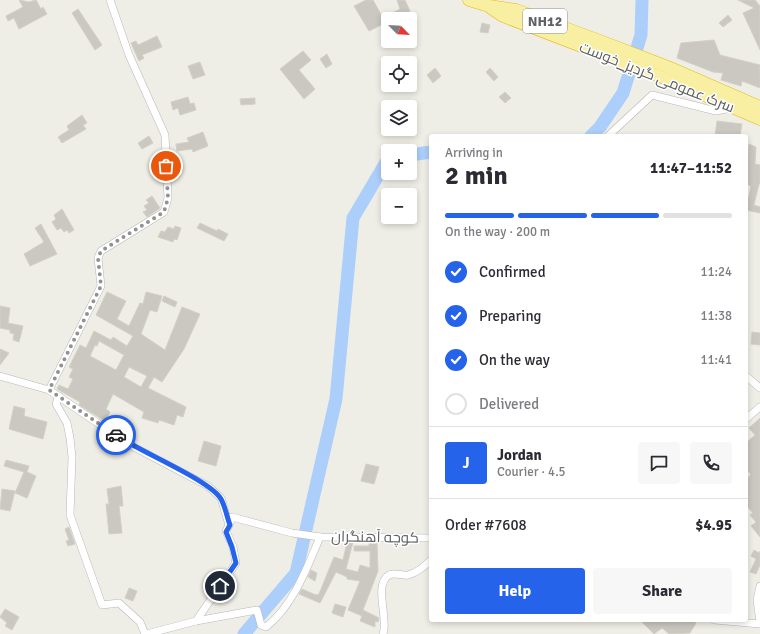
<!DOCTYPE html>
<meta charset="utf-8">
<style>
:root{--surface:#fff;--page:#f7f7f7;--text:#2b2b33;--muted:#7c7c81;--line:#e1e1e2;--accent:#2563eb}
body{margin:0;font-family:Signika,Cairo,sans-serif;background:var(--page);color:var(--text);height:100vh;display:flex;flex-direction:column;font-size:15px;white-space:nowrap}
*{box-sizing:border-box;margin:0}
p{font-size:13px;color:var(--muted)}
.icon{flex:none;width:22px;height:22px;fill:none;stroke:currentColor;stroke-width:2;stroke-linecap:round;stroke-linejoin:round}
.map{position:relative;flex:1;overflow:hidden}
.panel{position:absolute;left:429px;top:134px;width:319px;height:488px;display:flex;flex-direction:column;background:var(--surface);border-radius:4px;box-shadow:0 2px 6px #0003}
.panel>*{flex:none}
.needle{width:26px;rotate:114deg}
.buttons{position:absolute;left:381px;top:12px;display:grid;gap:8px}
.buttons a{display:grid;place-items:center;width:36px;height:36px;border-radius:4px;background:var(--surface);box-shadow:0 2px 6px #0003;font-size:20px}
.pin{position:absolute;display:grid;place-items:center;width:34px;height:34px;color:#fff;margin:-17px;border:2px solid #fff;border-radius:50%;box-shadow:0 1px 4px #0007}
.courier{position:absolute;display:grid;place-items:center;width:40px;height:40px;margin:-20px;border:3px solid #2563eb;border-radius:50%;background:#fff;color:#222;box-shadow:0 1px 5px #0007}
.head em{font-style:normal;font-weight:700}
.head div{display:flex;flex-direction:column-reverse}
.head{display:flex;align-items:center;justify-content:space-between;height:68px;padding:0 16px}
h1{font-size:26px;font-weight:700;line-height:30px}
.bar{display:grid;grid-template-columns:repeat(4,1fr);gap:6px 4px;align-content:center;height:48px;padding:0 16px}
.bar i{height:5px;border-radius:3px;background:var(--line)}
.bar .on{background:var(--accent)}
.bar p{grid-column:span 4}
.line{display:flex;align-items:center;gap:10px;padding:0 16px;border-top:1px solid var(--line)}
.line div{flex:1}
.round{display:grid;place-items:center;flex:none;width:42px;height:42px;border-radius:4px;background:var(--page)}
ol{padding:0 16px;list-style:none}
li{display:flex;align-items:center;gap:12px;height:44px}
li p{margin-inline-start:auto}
li .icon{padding:4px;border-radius:50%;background:var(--accent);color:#fff;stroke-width:4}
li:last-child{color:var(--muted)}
li i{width:22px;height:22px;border:2px solid var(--line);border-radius:50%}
.primary-button{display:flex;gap:8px;margin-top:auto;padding:8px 16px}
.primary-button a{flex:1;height:46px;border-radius:4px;background:var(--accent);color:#fff;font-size:16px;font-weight:700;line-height:46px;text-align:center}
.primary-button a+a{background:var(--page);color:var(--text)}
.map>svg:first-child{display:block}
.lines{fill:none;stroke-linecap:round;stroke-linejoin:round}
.river{stroke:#abcffa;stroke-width:13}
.building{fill:#cbc8c2;stroke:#d3d0c5;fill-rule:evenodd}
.minor-casing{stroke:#b6b7bc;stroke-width:8}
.trunk-casing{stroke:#e7b90e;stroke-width:13}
.minor{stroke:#fff;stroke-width:7}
.trunk{stroke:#f8efa2;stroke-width:12}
.done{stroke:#919292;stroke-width:4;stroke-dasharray:0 7.2}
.route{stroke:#2563eb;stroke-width:5}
.labels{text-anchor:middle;stroke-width:3;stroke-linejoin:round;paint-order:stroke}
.shield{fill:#fff;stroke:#8e9093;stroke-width:1}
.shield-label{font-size:14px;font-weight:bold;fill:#5e6065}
.street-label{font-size:15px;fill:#5e6065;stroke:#fff}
</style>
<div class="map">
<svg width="760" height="634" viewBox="0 0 760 634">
<rect width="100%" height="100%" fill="#efeee6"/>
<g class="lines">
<g class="river">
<polyline points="591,136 600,127 623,93 641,35 642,0"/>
<polyline points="410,155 431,152"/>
<polyline points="244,634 296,573 336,399 353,218 388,159"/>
</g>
</g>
<g class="building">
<polygon points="19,0 29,2 36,0 41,9 43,7 47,14 19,29 14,18 8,21 6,16 23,7"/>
<polygon points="366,0 373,0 383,18 400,9 397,0 405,0 410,11 396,19 388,19 388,34 383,24 369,31 354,6"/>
<polygon points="738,0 755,0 760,6 760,50 743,13 754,8"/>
<polygon points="78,9 102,45 95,50 72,13"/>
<polygon points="728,15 732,20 723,27 719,23"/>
<polygon points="482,23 490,25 488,33 480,32"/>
<polygon points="157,36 162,47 142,55 144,58 139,61 131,43 136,41 138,45"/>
<polygon points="714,40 720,55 760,65 760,88 742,81 741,86 721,80 723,73 713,72 677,58 681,43"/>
<polygon points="303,51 311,60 299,70 315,89 304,99 280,69"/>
<polygon points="327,54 332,64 326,68 320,59"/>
<polygon points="200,62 205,75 193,79 188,66"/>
<polygon points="435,68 441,76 433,83 427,75"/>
<polygon points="490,68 498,77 494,81 486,72"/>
<polygon points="505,92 511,98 505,103 499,97"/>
<polygon points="188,97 190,104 194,103 196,110 180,115 178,108 173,110 171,102"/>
<polygon points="255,98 255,104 241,105 240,99"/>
<polygon points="82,115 87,123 83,125 86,129 62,143 58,137 69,130 67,126"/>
<polygon points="717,121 742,124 740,136 715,136"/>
<polygon points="203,132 208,146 193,152 192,149 177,151 176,144 189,142 187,138"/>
<polygon points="149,136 153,143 142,149 138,143"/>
<polygon points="749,144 756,147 755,164 760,165 760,184 759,184 754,205 760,207 760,213 746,210 751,186 746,184"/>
<polygon points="152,196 160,208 147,217 143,212 147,210 144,206 149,203 146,200"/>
<polygon points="62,209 74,230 69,233 67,230 64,232 61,228 57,230 52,222 56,219 54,215"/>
<polygon points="200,223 217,231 218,229 228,234 224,241 197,228"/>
<polygon points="41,224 57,254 30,266 24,254 44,242 35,228"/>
<polygon points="175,226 181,228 177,240 174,239 173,242 158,237 161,231 165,232 168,227 174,229"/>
<path d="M 107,292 L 126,301 L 117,319 L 129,326 L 140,303 L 143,304 L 146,292 L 162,296 L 157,312 L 150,310 L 141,334 L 165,350 L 182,307 L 200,314 L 184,349 L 162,382 L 154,377 L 148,388 L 186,407 L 183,417 L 177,415 L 174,425 L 159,420 L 158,423 L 142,418 L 144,412 L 113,394 L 106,409 L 110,412 L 105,421 L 79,405 L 80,402 L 57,389 L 59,385 L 68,389 L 73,379 L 69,377 L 73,369 L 69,367 L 80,345 L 86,348 L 94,331 L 111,340 L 113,337 L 127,346 L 133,336 L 96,315 ZM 99,341 L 124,355 L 116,370 L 90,356 L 95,345 L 97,346 ZM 129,367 L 147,376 L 141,387 L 124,377 Z"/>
<polygon points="164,296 177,302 175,307 162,301"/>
<polygon points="0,306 10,308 8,323 23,326 19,342 13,340 14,334 10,333 10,330 0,328"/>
<polygon points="752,332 760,333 760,345 751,344"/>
<polygon points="0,349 9,353 0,365"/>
<polygon points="14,406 25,409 24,416 47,422 43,439 9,429"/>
<polygon points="760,418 760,537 751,526 756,522 750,515 753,513 746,505 746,480 751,474 746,470 746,443 755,435 749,428"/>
<polygon points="204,441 221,446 216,466 198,461"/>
<polygon points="6,460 29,466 27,472 36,476 27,498 15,493 24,472 4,466"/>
<polygon points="366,464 379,467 374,484 361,481"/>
<polygon points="121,486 123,506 119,506 122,533 109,534 106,504 109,504 107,489"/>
<polygon points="2,489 15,491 10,511 0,509"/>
<polygon points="69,527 75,544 68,546 66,541 69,540 65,529"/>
<polygon points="347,542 353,542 346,569 358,572 360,565 370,568 370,551 354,551 354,546 369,546 369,542 377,543 378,571 363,610 379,618 378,622 375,621 375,627 360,621 362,616 348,610 360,581 347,579 347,577 336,572 320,603 299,594 302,589 316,595 319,594 334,557 343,560"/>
<polygon points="754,550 759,553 760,551 760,565 756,574 750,572 756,559 751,556"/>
<polygon points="311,570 317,573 315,581 308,577"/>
<polygon points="129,588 137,591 133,601 125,598"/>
<polygon points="335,604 346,607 343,617 332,613"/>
<polygon points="5,609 19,617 12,630 5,626 7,623 0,617"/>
<polygon points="640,620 691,620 696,623 690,633 669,634 662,628 654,634"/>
</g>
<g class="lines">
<defs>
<g id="minor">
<polyline points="608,136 652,95 716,111 731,108"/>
<path d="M 0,376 L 49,390 L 130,445 L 208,486 L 221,498 L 229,525 L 226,531 L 233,547 L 236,563 L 196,621 L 257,610 L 261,625 L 266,627 C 293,606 307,568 320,537"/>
<polyline points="746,376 760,388"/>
<polyline points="49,390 101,286 98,258 101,251 164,212 168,198 165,135 129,55 110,0"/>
<polyline points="59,396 56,404 67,423 70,438 72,457 70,515 102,605 119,603 140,622 145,634"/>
<polyline points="746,419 760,407"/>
<polyline points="229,525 232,517 292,533 320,537 431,538"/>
<polyline points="760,586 757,600 760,622"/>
<polyline points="715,620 760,624"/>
<polyline points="147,634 196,621"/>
<path d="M 383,634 C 389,619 373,585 389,575 C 395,572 402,576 408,575 C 416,573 425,566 431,560"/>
</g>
<g id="trunk">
<polyline points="469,0 489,6 516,10 600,41 668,67 760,107"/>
<polyline points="491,8 503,16 664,78 760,119"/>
</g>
</defs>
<use href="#minor" class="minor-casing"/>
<use href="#trunk" class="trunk-casing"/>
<use href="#minor" class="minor"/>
<use href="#trunk" class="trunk"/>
</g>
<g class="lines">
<polyline class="done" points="116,435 49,390 101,286 98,258 101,251 164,212 168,198 166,166"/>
<path class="route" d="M 116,435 C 138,451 210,480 221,499 C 225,506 227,517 230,525 L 226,532 L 232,547 L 236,563 L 220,586"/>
</g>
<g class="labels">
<rect class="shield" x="523" y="9" width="44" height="24" rx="3"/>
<g class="shield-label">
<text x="545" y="26">NH12</text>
</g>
<g class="street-label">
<text transform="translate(657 77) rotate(22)" y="5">سرک عمومی گردیز_خوست</text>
<text transform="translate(375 537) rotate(1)" y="5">کوچه آهنگران</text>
</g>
</g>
</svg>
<div class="buttons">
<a><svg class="needle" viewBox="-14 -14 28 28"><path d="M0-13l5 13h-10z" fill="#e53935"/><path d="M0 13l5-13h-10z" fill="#7c7c81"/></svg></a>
<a><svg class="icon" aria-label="locate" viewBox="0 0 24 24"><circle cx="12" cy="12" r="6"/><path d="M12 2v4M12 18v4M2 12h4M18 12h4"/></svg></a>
<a><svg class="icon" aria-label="layers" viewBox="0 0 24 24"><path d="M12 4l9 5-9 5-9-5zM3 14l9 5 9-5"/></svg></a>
<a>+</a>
<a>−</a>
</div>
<div class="pin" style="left:166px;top:166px;background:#ea580c"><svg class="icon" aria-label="bag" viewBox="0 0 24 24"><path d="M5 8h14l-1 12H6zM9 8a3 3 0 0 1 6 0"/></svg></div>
<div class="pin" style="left:220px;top:586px;background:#1f2937"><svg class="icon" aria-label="home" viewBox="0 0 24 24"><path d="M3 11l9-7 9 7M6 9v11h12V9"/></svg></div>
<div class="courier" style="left:116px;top:435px"><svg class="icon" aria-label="car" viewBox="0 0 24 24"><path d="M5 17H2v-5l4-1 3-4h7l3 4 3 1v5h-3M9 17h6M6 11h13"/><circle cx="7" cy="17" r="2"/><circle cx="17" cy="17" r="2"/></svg></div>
<section class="panel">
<div class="head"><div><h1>2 min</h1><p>Arriving in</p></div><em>11:47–11:52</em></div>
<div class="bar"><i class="on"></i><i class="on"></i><i class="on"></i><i></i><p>On the way · 200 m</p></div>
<ol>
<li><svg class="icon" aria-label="check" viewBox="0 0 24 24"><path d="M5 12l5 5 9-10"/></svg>Confirmed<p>11:24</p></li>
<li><svg class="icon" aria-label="check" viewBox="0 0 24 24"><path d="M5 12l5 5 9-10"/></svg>Preparing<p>11:38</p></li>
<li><svg class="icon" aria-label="check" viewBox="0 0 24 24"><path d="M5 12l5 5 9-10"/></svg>On the way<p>11:41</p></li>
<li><i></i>Delivered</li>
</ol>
<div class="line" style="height:72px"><b class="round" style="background:var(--accent);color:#fff">J</b><div><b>Jordan</b><p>Courier · 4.5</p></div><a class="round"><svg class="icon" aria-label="chat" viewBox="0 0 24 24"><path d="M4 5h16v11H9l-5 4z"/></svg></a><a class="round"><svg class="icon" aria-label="phone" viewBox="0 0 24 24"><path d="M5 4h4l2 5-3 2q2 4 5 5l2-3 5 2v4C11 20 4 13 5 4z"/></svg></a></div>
<div class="line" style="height:52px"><div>Order #7608</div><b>$4.95</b></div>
<div class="primary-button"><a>Help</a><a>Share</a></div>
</section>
</div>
